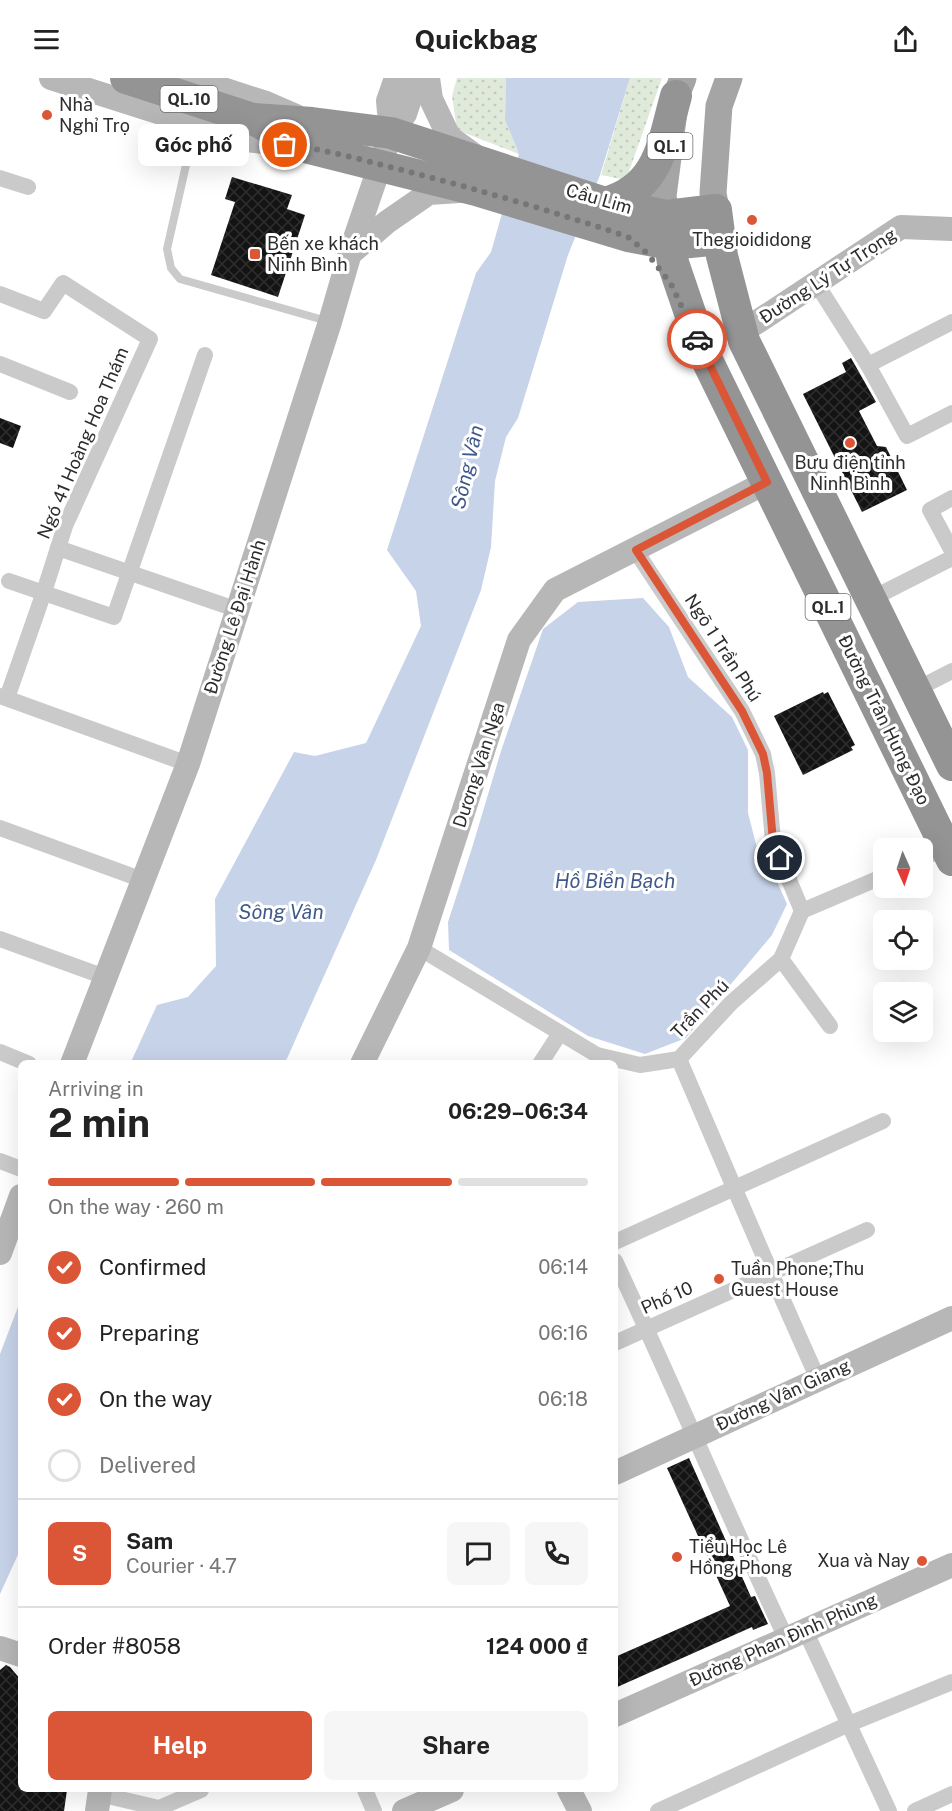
<!DOCTYPE html>
<meta charset="utf-8">
<style>
:root{--surface:#fff;--page:#f6f6f6;--text:#222;--muted:#767676;--line:#e0e0e0;--accent:#db5537}
body{margin:0;font-family:"Public Sans",sans-serif;background:var(--page);color:var(--text);height:100vh;display:flex;flex-direction:column;font-size:22px;white-space:nowrap}
*{box-sizing:border-box;margin:0}
p{font-size:20px;color:var(--muted)}
.icon{flex:none;width:33px;height:33px;fill:none;stroke:currentColor;stroke-width:2;stroke-linecap:round;stroke-linejoin:round}
.map{position:relative;flex:1;overflow:hidden}
.details{position:absolute;left:18px;top:982px;width:600px;height:732px;display:flex;flex-direction:column;background:var(--surface);border-radius:9px;box-shadow:0 6px 24px #0002}
.details>*{flex:none}
.needle{width:39px;rotate:177deg}
.fabs{position:absolute;left:873px;top:760px;display:grid;gap:12px}
.fabs a{display:grid;place-items:center;width:60px;height:60px;border-radius:9px;background:var(--surface);box-shadow:0 6px 24px #0002;font-size:30px}
.pin{position:absolute;display:grid;place-items:center;width:51px;height:51px;color:#fff;margin:-26px;border:3px solid #fff;border-radius:50%;box-shadow:0 2px 6px #0007}
.courier{position:absolute;display:grid;place-items:center;width:60px;height:60px;margin:-30px;border:4px solid #db5537;border-radius:50%;background:#fff;color:#222;box-shadow:0 2px 8px #0007}
.bubble{position:absolute;height:42px;border-radius:9px;background:var(--surface);box-shadow:0 6px 24px #0002;font-size:20px;font-weight:700;line-height:42px;text-align:center}
.summary em{font-style:normal;font-weight:700}
.summary div{display:flex;flex-direction:column-reverse}
.summary{display:flex;align-items:center;justify-content:space-between;height:102px;padding:0 30px}
h1{font-size:39px;font-weight:700;line-height:45px}
.bar{display:grid;grid-template-columns:repeat(4,1fr);gap:9px 6px;align-content:center;height:72px;padding:0 30px}
.bar i{height:8px;border-radius:4px;background:var(--line)}
.bar .current{background:var(--accent)}
.bar p{grid-column:span 4}
.line{display:flex;align-items:center;gap:15px;padding:0 30px;border-top:2px solid var(--line)}
.line div{flex:1}
.round{display:grid;place-items:center;flex:none;width:63px;height:63px;border-radius:9px;background:var(--page)}
ol{padding:0 30px;list-style:none}
li{display:flex;align-items:center;gap:18px;height:66px}
li p{margin-inline-start:auto}
li .icon{padding:6px;border-radius:50%;background:var(--accent);color:#fff;stroke-width:4}
li:last-child{color:var(--muted)}
li i{width:33px;height:33px;border:3px solid var(--line);border-radius:50%}
.button{display:flex;gap:12px;margin-top:auto;padding:12px 30px}
.button a{flex:1;height:69px;border-radius:9px;background:var(--accent);color:#fff;font-size:24px;font-weight:700;line-height:69px;text-align:center}
.button a+a{background:var(--page);color:var(--text)}
header{display:flex;justify-content:space-between;align-items:center;height:78px;padding:0 30px;background:var(--surface);font-size:27px;font-weight:700}
.map>svg:first-child{display:block}
.green{fill:url(#green-dots)}
.water{fill:#c7d3e9}
.building{fill:url(#building-cross-hatch)}
.lines{fill:none;stroke-linecap:round;stroke-linejoin:round}
.lane{stroke:#cacaca;stroke-width:8}
.street{stroke:#cacaca;stroke-width:16}
.secondary{stroke:#b7b7b7;stroke-width:24}
.primary{stroke:#a5a5a5;stroke-width:27}
.highway{stroke:#949494;stroke-width:32}
.done{stroke:#767676;stroke-width:6;stroke-dasharray:0 10.8}
.route{stroke:#db5537;stroke-width:8}
.poi-dot{fill:#db5537;stroke:#fff;stroke-width:2}
.labels{text-anchor:middle;stroke-width:6;stroke-linejoin:round;paint-order:stroke}
.shield{fill:#fff;stroke:#6c6c6c;stroke-width:1.5}
.shield-label{font-size:16px;font-weight:bold;fill:#2d2d2d}
.poi-label{font-size:18px;fill:#2d2d2d;stroke:#fff;text-anchor:start}
.street-label{font-size:18px;fill:#2d2d2d;stroke:#fff}
.water-label{font-size:20px;font-style:italic;fill:#3f5a8a;stroke:#fff}
</style>
<header><svg class="icon" aria-label="menu" viewBox="0 0 24 24"><path d="M4 6h16M4 12h16M4 18h16"/></svg>Quickbag<svg class="icon" aria-label="share" viewBox="0 0 24 24"><path d="M12 15V3M7 8l5-5 5 5M5 13v7h14v-7"/></svg></header>
<div class="map">
<svg width="952" height="1733" viewBox="0 0 952 1733">
<defs>
<pattern id="green-dots" width="8" height="8" patternUnits="userSpaceOnUse" patternTransform="scale(1.5)"><rect width="8" height="8" fill="#dfeadb"/><path d="M2 2h.1M6 6h.1" fill="none" stroke="#c0c9bc" stroke-width="1.8" stroke-linecap="round"/></pattern>
<pattern id="building-cross-hatch" width="8" height="8" patternUnits="userSpaceOnUse" patternTransform="scale(1.5)"><rect width="8" height="8" fill="#141414"/><path d="M0 0l8 8M0 8l8-8" fill="none" stroke="#2e2e2e"/></pattern>
</defs>
<rect width="100%" height="100%" fill="#fff"/>
<g class="green">
<polygon points="457,0 506,0 505,42 519,76 457,52 452,18"/>
<polygon points="630,0 662,0 626,102 601,97"/>
</g>
<g class="water">
<polygon points="506,0 630,0 600,97 568,177 518,340 506,359 495,403 491,469 481,512 376,782 285,985 130,986 157,927 188,919 216,888 215,821 294,674 315,678 366,665 421,548 416,513 387,472 476,195 491,174 519,76 505,42"/>
<polygon points="643,520 669,549 688,599 732,639 748,672 748,735 757,770 774,797 787,826 772,857 686,960 645,976 588,958 449,872 448,844 472,770 501,673 543,551 578,524"/>
<polygon points="21,1221 21,1470 0,1516 0,1276"/>
</g>
<g class="building">
<polygon points="232,99 292,117 287,131 305,137 278,219 211,197 235,124 225,121"/>
<polygon points="851,280 876,324 859,333 877,368 886,369 907,412 862,434 803,316 846,294 842,285"/>
<polygon points="0,340 21,348 13,370 0,365"/>
<polygon points="823,614 824,616 828,614 855,667 851,669 853,672 803,697 774,638"/>
<polygon points="689,1380 751,1519 755,1518 768,1546 753,1552 752,1549 615,1610 615,1579 730,1528 667,1390"/>
<polygon points="6,1587 10,1589 21,1602 21,1712 67,1712 64,1733 0,1733 0,1592"/>
</g>
<g class="lines">
<polyline class="lane" points="186,87 167,171 171,190 180,201 327,243"/>
<g class="street">
<polyline points="0,100 28,109"/>
<polyline points="816,205 868,287 907,358 952,335"/>
<polyline points="0,216 44,233 63,205 150,261 65,448 44,514 7,620"/>
<polyline points="0,286 70,314"/>
<polyline points="868,287 952,244"/>
<polyline points="952,420 930,432 952,473"/>
<polyline points="58,470 238,532"/>
<polyline points="635,472 742,633 763,676 767,695 773,763 802,833"/>
<polyline points="9,503 114,539 205,277"/>
<polyline points="871,521 952,480"/>
<polyline points="915,612 952,593"/>
<polyline points="0,618 188,686"/>
<polyline points="0,750 143,802"/>
<polyline points="922,780 946,770"/>
<polyline points="0,861 105,899"/>
<polyline points="419,870 597,977 640,987 679,981 731,925 781,881 802,833 884,798"/>
<polyline points="781,881 830,948"/>
<polyline points="0,974 29,986"/>
<path d="M 679,981 C 725,1088 770,1195 818,1301"/>
<polyline points="540,986 560,955"/>
<polyline points="0,1083 21,1091"/>
<polyline points="615,1164 883,1043"/>
<path d="M 615,1183 C 674,1308 727,1436 786,1560"/>
<polyline points="615,1265 867,1152"/>
<polyline points="805,1552 889,1733"/>
<polyline points="365,1712 374,1733"/>
<polyline points="99,1716 159,1730 201,1712"/>
<polyline points="658,1733 849,1646 952,1604"/>
<polyline points="915,1733 952,1716"/>
</g>
<g class="secondary">
<polyline points="51,0 246,62 294,68"/>
<polyline points="189,0 266,25 296,38"/>
<polyline points="428,0 431,21 449,59 474,77"/>
<polyline points="391,55 388,23 396,0"/>
<polyline points="352,174 387,144 429,115 459,113"/>
<polyline points="742,254 901,149 952,151"/>
<polyline points="72,986 188,686 330,244 350,175 391,55 405,36 417,0"/>
<polyline points="362,986 419,870 519,562 555,512 767,404"/>
<polyline points="0,1175 21,1118"/>
<polyline points="615,1395 952,1240"/>
<polyline points="0,1570 21,1577"/>
<polyline points="615,1637 952,1487"/>
<polyline points="569,1712 580,1733"/>
<polyline points="97,1733 100,1712"/>
<polyline points="404,1733 452,1712"/>
</g>
<g class="primary">
<polyline points="716,132 713,115 719,28 729,0"/>
<polyline points="666,138 663,118 676,18 683,0"/>
</g>
<g class="highway">
<polyline points="126,0 253,41 305,69 476,112 628,158 670,166 720,161"/>
<polyline points="253,41 312,45 391,55 605,125 666,138 716,132 722,178 744,263 952,687"/>
<path d="M 605,125 C 660,110 663,64 676,18"/>
<polyline points="666,138 673,185 704,276 952,782"/>
</g>
</g>
<g class="lines">
<path class="done" d="M 285,67 C 327,71 369,84 410,94 C 483,113 556,134 628,159 L 647,175 L 671,206 L 697,261"/>
<polyline class="route" points="697,261 767,404 636,472 742,633 763,676 767,695 773,763 780,780"/>
</g>
<g class="poi-dot">
<circle cx="47" cy="37" r="6"/>
<circle cx="752" cy="142" r="6"/>
<rect x="249" y="170" width="12" height="12" rx="3"/>
<circle cx="850" cy="365" r="6"/>
<circle cx="719" cy="1201" r="6"/>
<circle cx="677" cy="1479" r="6"/>
<circle cx="922" cy="1483" r="6"/>
</g>
<g class="labels">
<g class="shield">
<rect x="160.5" y="8" width="57" height="26" rx="4.5"/>
<rect x="647.5" y="55" width="45" height="26" rx="4.5"/>
<rect x="805.5" y="516" width="45" height="26" rx="4.5"/>
</g>
<g class="shield-label">
<text x="189" y="27">QL.10</text>
<text x="670" y="74">QL.1</text>
<text x="828" y="535">QL.1</text>
</g>
<g class="poi-label">
<text x="59" y="33">Nhà<tspan x="59" dy="21">Nghỉ Trọ</tspan></text>
<text x="752" y="168" text-anchor="middle">Thegioididong</text>
<text x="267" y="172">Bến xe khách<tspan x="267" dy="21">Ninh Bình</tspan></text>
<text x="850" y="391" text-anchor="middle">Bưu điện tỉnh<tspan x="850" dy="21">Ninh Bình</tspan></text>
<text x="731" y="1197">Tuần Phone;Thu<tspan x="731" dy="21">Guest House</tspan></text>
<text x="689" y="1475">Tiểu Học Lê<tspan x="689" dy="21">Hồng Phong</tspan></text>
<text x="910" y="1489" text-anchor="end">Xua và Nay</text>
</g>
<g class="street-label">
<text transform="translate(599 121) rotate(16)" y="6">Cầu Lim</text>
<text transform="translate(828 198) rotate(-33)" y="6">Đường Lý Tự Trọng</text>
<text transform="translate(83 365) rotate(-67)" y="6">Ngó 41 Hoàng Hoa Thám</text>
<text transform="translate(235 539) rotate(-72)" y="6">Đường Lê Đại Hành</text>
<text transform="translate(723 570) rotate(57)" y="6">Ngõ 1 Trần Phú</text>
<text transform="translate(884 642) rotate(64)" y="6">Đường Trân Hưng Đạo</text>
<text transform="translate(479 687) rotate(-72)" y="6">Dương Vân Nga</text>
<text transform="translate(700 931) rotate(-46)" y="6">Trần Phú</text>
<text transform="translate(667 1220) rotate(-24)" y="6">Phố 10</text>
<text transform="translate(783 1317) rotate(-25)" y="6">Đường Vân Giang</text>
<text transform="translate(783 1562) rotate(-24)" y="6">Đường Phan Đình Phùng</text>
</g>
<g class="water-label">
<text transform="translate(467 389) rotate(-77)" y="7">Sông Vân</text>
<text x="615" y="810">Hồ Biển Bạch</text>
<text x="281" y="841">Sông Vân</text>
</g>
</g>
</svg>
<div class="fabs">
<a><svg class="needle" viewBox="-14 -14 28 28"><path d="M0-13l5 13h-10z" fill="#e53935"/><path d="M0 13l5-13h-10z" fill="#767676"/></svg></a>
<a><svg class="icon" aria-label="locate" viewBox="0 0 24 24"><circle cx="12" cy="12" r="6"/><path d="M12 2v4M12 18v4M2 12h4M18 12h4"/></svg></a>
<a><svg class="icon" aria-label="layers" viewBox="0 0 24 24"><path d="M12 4l9 5-9 5-9-5zM3 14l9 5 9-5"/></svg></a>
</div>
<div class="pin" style="left:285px;top:67px;background:#ea580c"><svg class="icon" aria-label="bag" viewBox="0 0 24 24"><path d="M5 8h14l-1 12H6zM9 8a3 3 0 0 1 6 0"/></svg></div>
<div class="pin" style="left:780px;top:780px;background:#1f2937"><svg class="icon" aria-label="home" viewBox="0 0 24 24"><path d="M3 11l9-7 9 7M6 9v11h12V9"/></svg></div>
<div class="courier" style="left:697px;top:261px"><svg class="icon" aria-label="car" viewBox="0 0 24 24"><path d="M5 17H2v-5l4-1 3-4h7l3 4 3 1v5h-3M9 17h6M6 11h13"/><circle cx="7" cy="17" r="2"/><circle cx="17" cy="17" r="2"/></svg></div>
<div class="bubble" style="left:138px;top:46px;width:111px">Góc phố</div>
<section class="details">
<div class="summary"><div><h1>2 min</h1><p>Arriving in</p></div><em>06:29–06:34</em></div>
<div class="bar"><i class="current"></i><i class="current"></i><i class="current"></i><i></i><p>On the way · 260 m</p></div>
<ol>
<li><svg class="icon" aria-label="check" viewBox="0 0 24 24"><path d="M5 12l5 5 9-10"/></svg>Confirmed<p>06:14</p></li>
<li><svg class="icon" aria-label="check" viewBox="0 0 24 24"><path d="M5 12l5 5 9-10"/></svg>Preparing<p>06:16</p></li>
<li><svg class="icon" aria-label="check" viewBox="0 0 24 24"><path d="M5 12l5 5 9-10"/></svg>On the way<p>06:18</p></li>
<li><i></i>Delivered</li>
</ol>
<div class="line" style="height:108px"><b class="round" style="background:var(--accent);color:#fff">S</b><div><b>Sam</b><p>Courier · 4.7</p></div><a class="round"><svg class="icon" aria-label="chat" viewBox="0 0 24 24"><path d="M4 5h16v11H9l-5 4z"/></svg></a><a class="round"><svg class="icon" aria-label="phone" viewBox="0 0 24 24"><path d="M5 4h4l2 5-3 2q2 4 5 5l2-3 5 2v4C11 20 4 13 5 4z"/></svg></a></div>
<div class="line" style="height:78px"><div>Order #8058</div><b>124 000 ₫</b></div>
<div class="button"><a>Help</a><a>Share</a></div>
</section>
</div>
